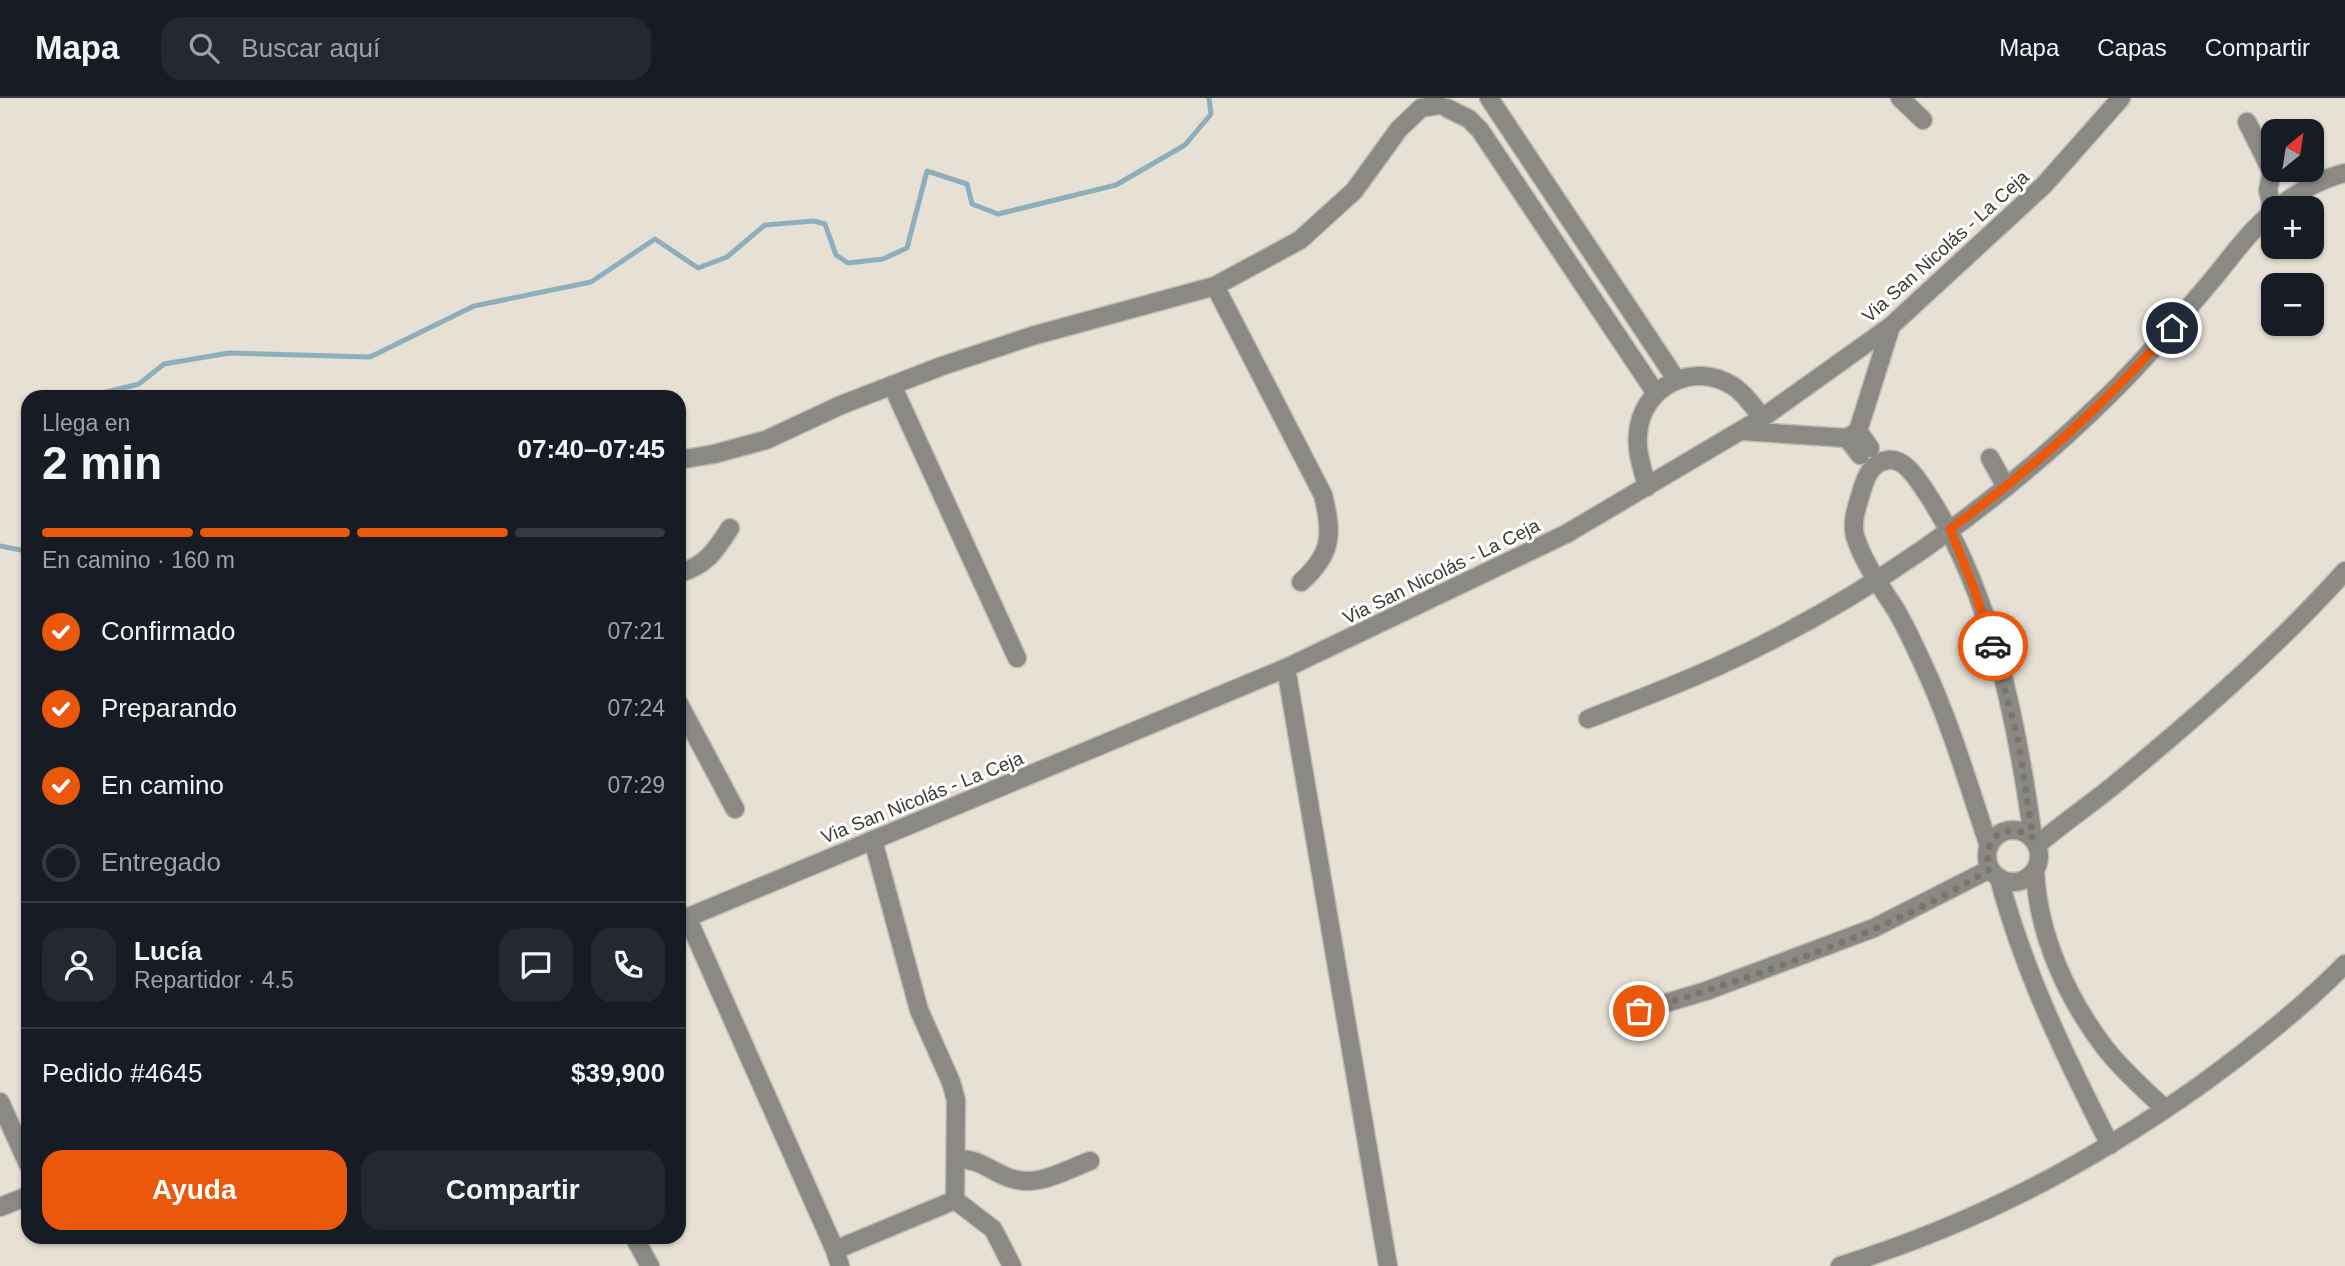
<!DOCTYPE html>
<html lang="es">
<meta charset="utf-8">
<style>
:root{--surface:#171b24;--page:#242831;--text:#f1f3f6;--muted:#9ea1a6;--line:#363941;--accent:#ea580c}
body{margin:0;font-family:Arial,sans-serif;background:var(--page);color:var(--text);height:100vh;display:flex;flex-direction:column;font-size:26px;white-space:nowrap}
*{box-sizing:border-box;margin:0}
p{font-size:23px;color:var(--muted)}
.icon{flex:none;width:38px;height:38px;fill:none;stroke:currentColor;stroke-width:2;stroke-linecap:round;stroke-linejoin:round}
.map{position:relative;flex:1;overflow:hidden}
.drawer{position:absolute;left:21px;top:292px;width:665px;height:854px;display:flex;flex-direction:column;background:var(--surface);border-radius:21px;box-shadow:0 2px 5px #0004}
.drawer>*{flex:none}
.needle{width:46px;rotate:30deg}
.fabs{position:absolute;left:2261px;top:21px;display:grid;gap:14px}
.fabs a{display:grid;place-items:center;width:63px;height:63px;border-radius:14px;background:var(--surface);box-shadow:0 2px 5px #0004;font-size:35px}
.pin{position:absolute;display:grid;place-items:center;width:60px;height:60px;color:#fff;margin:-30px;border:4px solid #fff;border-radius:50%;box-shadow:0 2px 7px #0007}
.courier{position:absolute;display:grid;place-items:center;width:70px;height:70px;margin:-35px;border:5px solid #ea580c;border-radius:50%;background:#fff;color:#222;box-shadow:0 2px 9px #0007}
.headline em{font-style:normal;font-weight:800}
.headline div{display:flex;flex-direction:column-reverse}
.headline{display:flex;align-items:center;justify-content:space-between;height:119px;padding:0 21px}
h1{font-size:46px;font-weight:800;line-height:52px}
.bar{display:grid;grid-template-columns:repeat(4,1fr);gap:10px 7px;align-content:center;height:84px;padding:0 21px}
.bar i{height:9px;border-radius:5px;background:var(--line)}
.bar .current{background:var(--accent)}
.bar p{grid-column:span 4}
.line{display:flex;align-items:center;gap:18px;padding:0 21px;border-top:2px solid var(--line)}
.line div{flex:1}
.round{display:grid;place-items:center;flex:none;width:74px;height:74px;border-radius:21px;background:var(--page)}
ol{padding:0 21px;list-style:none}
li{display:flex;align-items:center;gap:21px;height:77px}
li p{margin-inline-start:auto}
li .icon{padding:7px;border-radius:50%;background:var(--accent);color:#fff;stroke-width:4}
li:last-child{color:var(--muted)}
li i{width:38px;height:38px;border:4px solid var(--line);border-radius:50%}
.primary-button{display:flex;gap:14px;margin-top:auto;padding:14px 21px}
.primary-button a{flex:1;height:80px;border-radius:21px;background:var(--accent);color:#fff;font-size:28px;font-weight:800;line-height:80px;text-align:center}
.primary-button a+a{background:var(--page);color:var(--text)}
header{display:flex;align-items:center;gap:42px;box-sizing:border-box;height:98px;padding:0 35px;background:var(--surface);border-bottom:2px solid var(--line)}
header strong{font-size:33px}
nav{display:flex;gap:38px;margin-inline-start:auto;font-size:24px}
.search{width:490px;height:63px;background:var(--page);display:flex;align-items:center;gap:18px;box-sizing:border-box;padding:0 24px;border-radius:21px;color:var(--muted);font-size:26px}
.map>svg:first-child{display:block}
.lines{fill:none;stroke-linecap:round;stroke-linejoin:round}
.stream{stroke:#8daebc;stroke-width:5}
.minor-casing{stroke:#c2bdb2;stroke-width:21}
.minor{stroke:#8a8984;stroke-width:18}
.done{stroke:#79766e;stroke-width:7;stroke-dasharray:0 12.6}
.route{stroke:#ea580c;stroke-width:9}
.labels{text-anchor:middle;stroke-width:6;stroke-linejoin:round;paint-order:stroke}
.street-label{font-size:19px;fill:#3e3c37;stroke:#fff}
</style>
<header>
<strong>Mapa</strong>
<div class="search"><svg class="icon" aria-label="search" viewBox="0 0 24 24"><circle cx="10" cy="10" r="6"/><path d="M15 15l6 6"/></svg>Buscar aquí</div>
<nav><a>Mapa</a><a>Capas</a><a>Compartir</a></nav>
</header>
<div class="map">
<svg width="2345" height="1168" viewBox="0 0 2345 1168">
<rect width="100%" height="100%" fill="#e7e1d5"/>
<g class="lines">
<g class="stream">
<polyline points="85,299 139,286 164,266 229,255 370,259 474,208 591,184 655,141 698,170 727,159 765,127 814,123 825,126 836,157 848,165 883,161 907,150 927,73 967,86 972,106 998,116 1116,87 1185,47 1211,16 1209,0"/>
<polyline points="0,448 26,453 28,448"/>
</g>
<defs>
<g id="minor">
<polyline points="1489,0 1676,281"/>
<polyline points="1900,0 1923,22"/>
<polyline points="1447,10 1469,21 1480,32 1655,294"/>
<polyline points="2247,24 2272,74 2268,92 2273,114"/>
<path d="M 2277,110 C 2298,94 2320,81 2345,75"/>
<path d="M 1215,188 L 1323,397 C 1333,437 1332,456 1301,484"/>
<polyline points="892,287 1017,560"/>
<polyline points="1741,333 1847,340 1858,333 1891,228"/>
<polyline points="1858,333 1870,350"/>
<polyline points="1847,340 1860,357"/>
<polyline points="1990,360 2006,389"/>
<polyline points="679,362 714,356 766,342 841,307 942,268 1032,238 1215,188 1300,142 1354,93 1399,31 1421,10 1439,7"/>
<path d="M 1647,389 C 1643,372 1636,354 1638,336 C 1641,289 1693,262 1733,288 C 1745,296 1754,309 1762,320"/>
<path d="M 679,475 C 706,468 716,452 730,430"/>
<polyline points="1286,570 1388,1168"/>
<polyline points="679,606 735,711"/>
<path d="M 1588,621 C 1631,604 1674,588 1716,569 C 1860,504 1994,410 2107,299 C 2145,262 2179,221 2213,181 C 2232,158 2250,132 2273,114"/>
<circle cx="2013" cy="758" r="26"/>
<polyline points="873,742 919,912 951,984 956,1002 955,1102 993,1131 1012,1168"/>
<path d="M 2037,747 C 2062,726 2088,708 2113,688 C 2194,621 2275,551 2345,473"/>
<path d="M 1989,748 C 1968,686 1950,623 1922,564 C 1914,547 1906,529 1896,512 C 1881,489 1863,464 1855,438 C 1851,423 1858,406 1862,392 C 1866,378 1872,364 1888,362 C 1905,360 1918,382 1926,394 C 1992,494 2017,624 2033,740"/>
<path d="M 2035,773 C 2038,837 2067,900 2105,950 C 2123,973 2145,992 2165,1011"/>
<path d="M 1999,780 C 2024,875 2066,960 2110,1047"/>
<polyline points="687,819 835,1152 840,1168"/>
<polyline points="679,823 1286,570 1566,436 1762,320 1891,228 2044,87 2121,0"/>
<polyline points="1639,913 1706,893 1874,830 1990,771"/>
<polyline points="0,1004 28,1066"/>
<path d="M 957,1061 C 980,1061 987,1071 1007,1079 C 1036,1091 1063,1073 1090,1063"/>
<polyline points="0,1109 28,1098"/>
<polyline points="634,1139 650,1168"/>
<polyline points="835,1152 955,1102"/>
<path d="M 1840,1168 C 1974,1126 2084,1069 2199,988 C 2250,951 2301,911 2345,866"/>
</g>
</defs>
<use href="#minor" class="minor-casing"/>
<use href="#minor" class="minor"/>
</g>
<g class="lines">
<path class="done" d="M 1639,913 C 1755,879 1887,835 1990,771 C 1979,741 2007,721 2033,740 L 2018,641 L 1993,548"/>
<path class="route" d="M 1993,548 L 1973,488 L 1950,431 C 2031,372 2106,306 2172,230"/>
</g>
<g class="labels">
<g class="street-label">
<text transform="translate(1945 148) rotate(-42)" y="7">Via San Nicolás - La Ceja</text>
<text transform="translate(1441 473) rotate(-26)" y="7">Via San Nicolás - La Ceja</text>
<text transform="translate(922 699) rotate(-22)" y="7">Via San Nicolás - La Ceja</text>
</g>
</g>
</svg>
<div class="fabs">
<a><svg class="needle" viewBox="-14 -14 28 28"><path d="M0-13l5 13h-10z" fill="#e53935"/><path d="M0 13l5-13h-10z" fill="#9ea1a6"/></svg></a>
<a>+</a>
<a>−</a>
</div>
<div class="pin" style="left:1639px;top:913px;background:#ea580c"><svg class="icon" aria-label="bag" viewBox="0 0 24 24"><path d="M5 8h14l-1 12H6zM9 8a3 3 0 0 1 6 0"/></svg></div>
<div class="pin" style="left:2172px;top:230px;background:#1f2937"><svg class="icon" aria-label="home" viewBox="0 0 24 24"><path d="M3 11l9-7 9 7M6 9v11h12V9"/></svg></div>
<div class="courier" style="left:1993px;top:548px"><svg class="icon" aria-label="car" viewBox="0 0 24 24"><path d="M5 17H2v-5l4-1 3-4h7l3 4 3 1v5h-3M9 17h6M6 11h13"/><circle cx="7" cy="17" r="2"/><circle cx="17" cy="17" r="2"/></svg></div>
<section class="drawer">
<div class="headline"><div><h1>2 min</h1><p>Llega en</p></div><em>07:40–07:45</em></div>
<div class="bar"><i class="current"></i><i class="current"></i><i class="current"></i><i></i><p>En camino · 160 m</p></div>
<ol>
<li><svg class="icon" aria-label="check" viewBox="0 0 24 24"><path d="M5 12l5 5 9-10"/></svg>Confirmado<p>07:21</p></li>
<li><svg class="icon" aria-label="check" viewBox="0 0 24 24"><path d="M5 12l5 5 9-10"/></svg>Preparando<p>07:24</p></li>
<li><svg class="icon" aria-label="check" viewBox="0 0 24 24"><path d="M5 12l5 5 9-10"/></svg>En camino<p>07:29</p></li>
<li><i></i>Entregado</li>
</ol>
<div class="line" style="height:126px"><a class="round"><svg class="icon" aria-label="person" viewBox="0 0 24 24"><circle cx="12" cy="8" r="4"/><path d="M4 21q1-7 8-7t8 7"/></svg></a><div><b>Lucía</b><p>Repartidor · 4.5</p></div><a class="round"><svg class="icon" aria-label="chat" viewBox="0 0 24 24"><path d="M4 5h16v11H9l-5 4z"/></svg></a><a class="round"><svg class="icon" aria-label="phone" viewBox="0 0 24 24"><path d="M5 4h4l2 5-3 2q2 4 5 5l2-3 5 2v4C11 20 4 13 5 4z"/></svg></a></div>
<div class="line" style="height:91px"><div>Pedido #4645</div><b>$39,900</b></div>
<div class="primary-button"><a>Ayuda</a><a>Compartir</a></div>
</section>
</div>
